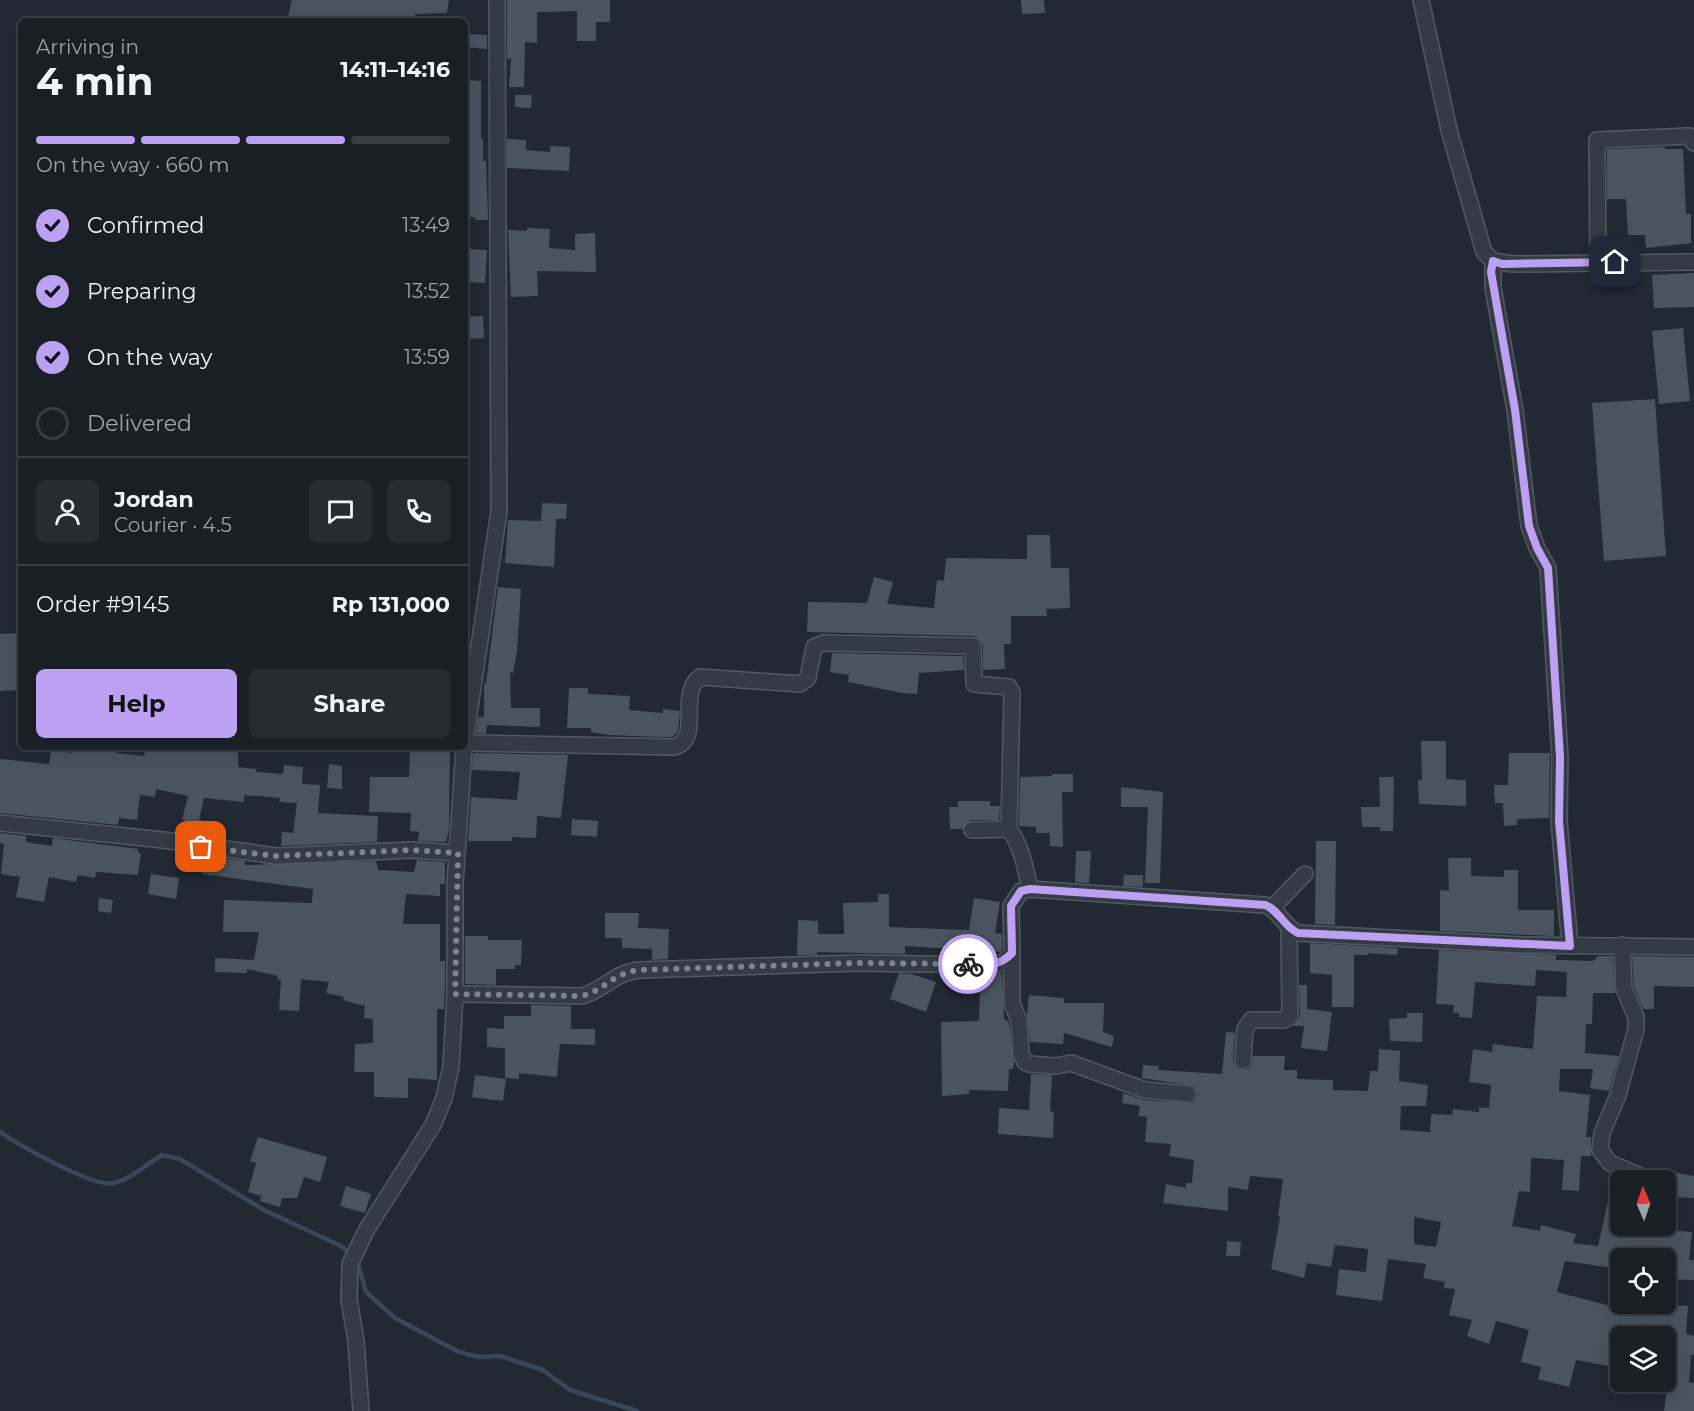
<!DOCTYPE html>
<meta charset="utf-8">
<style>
:root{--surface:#1a1f26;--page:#272c32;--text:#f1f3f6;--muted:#9fa2a7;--line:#383d43;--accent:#bca0f2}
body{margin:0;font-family:Montserrat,sans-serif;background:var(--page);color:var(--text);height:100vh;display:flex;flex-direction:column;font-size:22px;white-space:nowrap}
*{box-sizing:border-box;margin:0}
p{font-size:20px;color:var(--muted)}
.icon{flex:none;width:33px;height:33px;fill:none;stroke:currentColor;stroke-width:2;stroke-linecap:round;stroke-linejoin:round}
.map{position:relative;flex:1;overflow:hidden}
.side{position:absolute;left:18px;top:18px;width:450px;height:732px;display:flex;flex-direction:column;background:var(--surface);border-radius:9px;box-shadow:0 6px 24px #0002,0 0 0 2px var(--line)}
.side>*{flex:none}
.needle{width:39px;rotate:358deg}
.controls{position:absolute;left:1610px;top:1170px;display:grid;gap:12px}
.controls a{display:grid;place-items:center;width:66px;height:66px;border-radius:9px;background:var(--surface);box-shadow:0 6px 24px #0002,0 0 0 2px var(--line);font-size:30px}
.pin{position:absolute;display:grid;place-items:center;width:51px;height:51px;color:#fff;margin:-26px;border-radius:12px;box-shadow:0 3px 9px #0006}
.courier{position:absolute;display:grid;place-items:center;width:60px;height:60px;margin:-30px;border:4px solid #bca0f2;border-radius:50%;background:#fff;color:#222;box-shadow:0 2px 8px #0007}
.head em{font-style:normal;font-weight:700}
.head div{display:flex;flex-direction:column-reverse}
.head{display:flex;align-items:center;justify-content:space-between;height:102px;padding:0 18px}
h1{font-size:39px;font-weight:700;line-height:45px}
.bar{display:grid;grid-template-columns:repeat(4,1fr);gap:9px 6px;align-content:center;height:72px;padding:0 18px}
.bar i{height:8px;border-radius:4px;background:var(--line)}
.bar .selected{background:var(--accent)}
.bar p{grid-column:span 4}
.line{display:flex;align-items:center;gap:15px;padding:0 18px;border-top:2px solid var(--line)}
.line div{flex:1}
.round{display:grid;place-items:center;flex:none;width:63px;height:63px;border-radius:9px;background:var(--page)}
ol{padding:0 18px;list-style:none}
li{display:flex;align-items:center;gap:18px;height:66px}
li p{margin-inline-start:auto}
li .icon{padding:6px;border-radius:50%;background:var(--accent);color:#111;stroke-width:4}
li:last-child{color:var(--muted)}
li i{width:33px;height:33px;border:3px solid var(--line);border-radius:50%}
.action{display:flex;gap:12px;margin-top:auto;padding:12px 18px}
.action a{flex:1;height:69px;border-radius:9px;background:var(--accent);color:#111;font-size:24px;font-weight:700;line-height:69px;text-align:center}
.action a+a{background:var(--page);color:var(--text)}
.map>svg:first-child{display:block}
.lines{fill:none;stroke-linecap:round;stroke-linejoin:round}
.stream{stroke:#39475b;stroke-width:4.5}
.building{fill:#4a545f;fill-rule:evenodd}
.minor-casing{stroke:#525962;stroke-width:18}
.minor{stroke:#353b44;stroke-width:15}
.done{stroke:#7e858f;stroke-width:6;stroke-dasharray:0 10.8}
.route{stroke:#bca0f2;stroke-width:8}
</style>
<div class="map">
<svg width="1694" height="1411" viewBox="0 0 1694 1411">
<rect width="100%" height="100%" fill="#222933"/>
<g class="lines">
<g class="stream">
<path d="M 0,1132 C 18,1144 95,1189 114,1183 C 131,1179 147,1164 162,1155 L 180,1159 L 264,1210 L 341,1246 L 351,1254"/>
<polyline points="357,1260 366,1292 395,1318 459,1352 479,1357 500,1356 543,1370 570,1390 637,1411"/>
</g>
</g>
<g class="building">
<polygon points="292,0 449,0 447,13 415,14 415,21 287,21"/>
<polygon points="507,0 610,0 610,22 596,22 596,41 577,41 577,11 537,12 537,43 525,42 524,87 509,87 511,59 507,59"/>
<polygon points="1021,0 1044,0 1045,13 1022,14"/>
<polygon points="465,34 487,35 487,49 465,47"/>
<polygon points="465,80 481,81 481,139 483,139 483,161 486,161 488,220 475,220 475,217 465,217"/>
<polygon points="515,95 532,95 531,108 515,107"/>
<polygon points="507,139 526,140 526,150 550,152 550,146 570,147 569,171 507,168"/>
<polygon points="1665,147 1665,149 1683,149 1686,214 1691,214 1691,243 1646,248 1645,235 1628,235 1626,199 1607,199 1607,149"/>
<polygon points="527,228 550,229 549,248 575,250 575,234 595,233 596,272 537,271 538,296 511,297 508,230 527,231"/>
<polygon points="468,249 487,250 485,283 466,282"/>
<polygon points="1694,273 1694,307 1654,308 1652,275"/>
<polygon points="483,316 484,338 465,339 465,317"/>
<polygon points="1683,328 1690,401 1659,404 1652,331"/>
<polygon points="1655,399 1666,556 1604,561 1592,403"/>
<polygon points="542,503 567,504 566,519 556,519 554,567 505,563 508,520 541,521"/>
<polygon points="1027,535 1050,535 1051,568 1069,568 1070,608 1046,609 1047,616 1011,616 1011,644 1004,644 1005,669 983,670 983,645 978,638 974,636 807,632 808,602 867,603 874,577 893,582 887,604 934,608 937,580 944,581 946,558 1027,559"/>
<polygon points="498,587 521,589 517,651 513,673 510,672 511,708 540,708 540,727 487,725 486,734 476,733 478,717 484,717 484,683 486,683"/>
<polygon points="21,633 21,690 0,691 0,634"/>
<polygon points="832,653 963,656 964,670 919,673 917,694 902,693 848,682 849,675 830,672"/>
<polygon points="569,688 588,688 588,694 630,696 629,710 663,713 663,709 680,711 678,732 672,737 660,737 609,735 591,732 591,728 567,728"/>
<polygon points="1421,741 1446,741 1446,779 1466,780 1466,806 1419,804 1418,780 1422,780"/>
<polygon points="73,747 117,747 116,753 144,756 145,747 212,747 218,748 218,750 238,751 238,767 256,769 256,772 283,774 284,765 303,767 302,784 320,785 318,813 378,816 377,842 281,846 282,832 293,833 297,803 279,802 280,798 244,795 244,802 204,798 199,820 216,825 212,837 189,834 192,822 182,820 188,796 156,789 155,797 140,795 137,820 119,818 118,825 0,813 0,759 49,764 51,750 72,753"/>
<polygon points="410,747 450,747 449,829 446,842 418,841 419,832 410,831 411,813 369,812 370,777 409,777"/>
<polygon points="473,753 568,755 561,818 537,816 536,838 512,837 512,841 468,841 471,797 517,800 520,772 472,770"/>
<polygon points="1509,753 1550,753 1549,818 1517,819 1517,825 1504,826 1503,803 1495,803 1494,785 1508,785"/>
<polygon points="329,764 342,766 342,789 327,788"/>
<polygon points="1052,774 1073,774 1073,792 1062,792 1063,847 1050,846 1050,833 1036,833 1036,827 1019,826 1020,777 1052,776"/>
<polygon points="1379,777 1394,777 1393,831 1380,831 1380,827 1362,827 1361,807 1380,807"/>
<polygon points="1121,787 1163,792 1160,883 1145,883 1148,807 1121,807"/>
<polygon points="958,801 990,801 990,806 1000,806 999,820 971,820 963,829 950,829 949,807 958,807"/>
<polygon points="572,819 598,821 597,837 571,835"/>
<polygon points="0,833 26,836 26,842 52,846 53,838 138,849 138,853 141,854 138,875 96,872 95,878 78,875 76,882 49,877 44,902 16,897 20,877 1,874 4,844 0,843"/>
<polygon points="1316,841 1336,841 1335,925 1315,924"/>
<polygon points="1076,851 1091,851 1089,883 1075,882"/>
<polygon points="204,856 245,861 245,865 376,861 378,870 414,872 417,860 445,862 445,884 440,884 440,896 406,894 403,924 440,924 440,961 445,961 445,989 444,1009 437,1009 437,1080 408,1078 408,1098 374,1097 374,1072 354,1072 355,1044 373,1043 373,1019 364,1018 365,1006 343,1000 344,997 326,993 329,982 301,979 299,1011 279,1010 281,980 277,979 278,976 247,969 247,973 215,972 215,958 254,960 259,932 223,932 224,900 312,903 313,889 202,874"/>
<polygon points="1448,858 1471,858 1471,876 1504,877 1504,870 1518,870 1518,910 1554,910 1554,936 1440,931 1440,890 1449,891"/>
<polygon points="151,874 179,878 176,899 148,894"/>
<polygon points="1124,875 1143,875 1143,887 1123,886"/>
<polygon points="878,894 889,894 889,927 969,930 974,898 1000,902 995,933 1002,934 1002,949 1000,952 905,946 905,954 817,952 817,955 797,955 798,920 818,921 818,934 844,934 843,903 878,902"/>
<polygon points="99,898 113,900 111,913 98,911"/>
<polygon points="605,913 639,913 638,928 669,929 668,959 652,960 652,949 622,948 622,938 605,938"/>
<polygon points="465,936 488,936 488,940 522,940 521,965 515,965 515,969 496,969 496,985 465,984"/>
<polygon points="1310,943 1398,948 1397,955 1368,953 1368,955 1354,955 1354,1007 1332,1007 1332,975 1310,973"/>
<path d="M 1439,950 L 1556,955 L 1556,960 L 1593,961 L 1598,956 L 1613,956 L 1615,993 L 1593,993 L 1592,1024 L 1586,1024 L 1585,1053 L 1619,1056 L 1609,1091 L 1590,1088 L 1593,1069 L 1560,1069 L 1559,1091 L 1590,1095 L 1586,1137 L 1591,1137 L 1591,1156 L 1581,1156 L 1579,1191 L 1562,1190 L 1564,1160 L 1531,1158 L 1530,1192 L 1519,1191 L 1512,1226 L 1540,1231 L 1541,1225 L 1576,1234 L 1573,1243 L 1598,1246 L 1614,1175 L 1620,1178 L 1620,1226 L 1692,1232 L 1689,1260 L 1694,1260 L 1694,1280 L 1665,1279 L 1665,1258 L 1620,1258 L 1620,1269 L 1565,1261 L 1557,1292 L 1610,1306 L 1610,1300 L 1643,1309 L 1644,1304 L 1688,1306 L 1686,1334 L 1694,1336 L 1694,1355 L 1691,1355 L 1689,1382 L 1694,1383 L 1694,1411 L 1664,1411 L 1669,1371 L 1667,1337 L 1642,1333 L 1642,1336 L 1620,1336 L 1615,1367 L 1576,1360 L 1569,1387 L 1538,1379 L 1541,1367 L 1521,1362 L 1529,1330 L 1496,1321 L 1489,1344 L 1467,1336 L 1472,1320 L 1449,1315 L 1455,1289 L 1444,1288 L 1445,1282 L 1423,1278 L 1426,1264 L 1388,1259 L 1382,1301 L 1336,1295 L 1339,1269 L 1366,1272 L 1368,1249 L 1335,1245 L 1331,1267 L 1307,1263 L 1304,1278 L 1271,1269 L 1280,1217 L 1278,1216 L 1283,1179 L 1250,1176 L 1248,1190 L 1228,1187 L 1228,1211 L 1163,1203 L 1166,1184 L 1186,1188 L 1186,1183 L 1192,1183 L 1194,1160 L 1169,1156 L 1171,1144 L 1145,1142 L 1147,1117 L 1138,1116 L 1140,1106 L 1122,1103 L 1123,1093 L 1144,1100 L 1193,1103 L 1198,1095 L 1194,1086 L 1142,1078 L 1143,1065 L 1159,1066 L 1158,1070 L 1222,1074 L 1226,1032 L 1235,1033 L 1233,1061 L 1238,1069 L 1247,1070 L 1251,1067 L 1253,1056 L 1285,1056 L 1284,1070 L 1297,1070 L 1297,1079 L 1333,1080 L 1333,1090 L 1368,1091 L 1370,1071 L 1378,1071 L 1379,1049 L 1400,1051 L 1399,1081 L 1428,1085 L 1426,1106 L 1401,1106 L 1400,1130 L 1430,1132 L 1431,1114 L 1452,1115 L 1453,1109 L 1479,1112 L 1479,1107 L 1489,1108 L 1491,1085 L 1469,1082 L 1473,1049 L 1492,1052 L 1493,1044 L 1533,1049 L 1537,996 L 1566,997 L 1567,972 L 1536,970 L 1535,986 L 1475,982 L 1472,1018 L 1459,1017 L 1459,1013 L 1453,1013 L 1454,1005 L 1436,1004 ZM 1414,1217 L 1441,1222 L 1436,1247 L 1414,1244 Z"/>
<polygon points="1632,956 1694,957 1694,987 1654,986 1654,1009 1643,1009 1634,987"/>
<polygon points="899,973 911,974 936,982 926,1012 890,999"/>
<polygon points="1002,973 1004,1019 1009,1022 1014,1062 1013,1069 1009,1069 1008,1091 969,1090 969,1094 942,1096 941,1022 979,1021 980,992 968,991 969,974"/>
<polygon points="1299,985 1307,985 1307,1009 1332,1012 1327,1051 1301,1048 1304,1026 1294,1026 1300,1017"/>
<polygon points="1029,995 1064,998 1064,1003 1104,1003 1103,1032 1114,1036 1112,1047 1064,1033 1063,1044 1030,1042 1027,1014"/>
<polygon points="531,1005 571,1006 571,1029 595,1029 595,1045 560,1044 557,1077 519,1073 519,1079 505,1078 505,1048 487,1047 487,1028 504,1029 504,1016 531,1016"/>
<polygon points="1407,1013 1423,1013 1422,1042 1390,1041 1389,1019 1407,1018"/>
<polygon points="1031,1074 1052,1075 1050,1111 1054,1112 1053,1138 998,1134 999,1108 1029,1110"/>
<polygon points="475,1075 506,1079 503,1101 472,1097"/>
<polygon points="258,1137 327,1157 320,1182 304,1177 297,1198 282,1198 280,1207 260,1201 261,1196 248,1192 256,1163 250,1161"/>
<polygon points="1667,1171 1694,1176 1694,1198 1666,1197"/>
<polygon points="346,1186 371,1194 365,1213 340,1206"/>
<polygon points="1227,1241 1241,1242 1240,1256 1226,1256"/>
</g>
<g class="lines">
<defs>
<g id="minor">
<polyline points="1421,0 1449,130 1484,252 1493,261 1513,264 1694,262"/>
<polyline points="1493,261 1493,288 1515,410 1529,526 1537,548 1548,568 1560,757 1559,821 1570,946"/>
<polyline points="1598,262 1597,140 1689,136 1694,143"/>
<polyline points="465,741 499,511 497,0"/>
<path d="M 465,743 L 674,747 C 703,740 677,694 700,677 L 800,684 L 808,678 L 814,647 L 823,643 L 973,646 L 974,684 L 1009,687 L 1012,692 L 1009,829"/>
<polyline points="0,823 163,840 276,856 413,850 457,853"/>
<path d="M 972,830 L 1009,829 C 1022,847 1025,867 1030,889"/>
<polyline points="1272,908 1305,874"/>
<polyline points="1622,945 1624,989 1636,1017 1636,1029 1618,1095 1602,1133 1600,1150 1610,1163 1650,1180"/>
<polyline points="1012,953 1012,1004 1019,1020 1021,1054 1025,1062 1029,1064 1056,1066 1071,1063 1145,1090 1188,1094"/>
<path d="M 455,994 L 582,996 C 605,990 613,973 639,970 L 857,963 L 993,965 L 1004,962 L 1012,953 L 1011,906 L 1021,891 L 1030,889 L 1265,905 C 1279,910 1284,927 1298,933 L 1523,945 L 1694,947"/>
<polyline points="1243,1061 1245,1029 1251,1020 1283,1020 1290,1017 1289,929"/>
<polyline points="361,1411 356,1341 349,1299 350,1264 367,1229 433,1125 444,1098 451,1067 455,994 455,884 464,747"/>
</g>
</defs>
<use href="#minor" class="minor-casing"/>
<use href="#minor" class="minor"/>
</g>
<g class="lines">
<path class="done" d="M 201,847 L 276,856 L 412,850 L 458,853 L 455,994 L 582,996 C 605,990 613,973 639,970 L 857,963 L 968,964"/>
<path class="route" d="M 968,964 C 986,965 999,967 1012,953 L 1011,906 L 1021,891 L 1030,889 L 1265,905 C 1279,910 1284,927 1298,933 L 1570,946 L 1559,821 L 1560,757 L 1548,568 L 1537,548 L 1529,526 L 1515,410 L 1491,272 L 1493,261 L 1502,264 L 1615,262"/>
</g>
</svg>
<div class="controls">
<a><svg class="needle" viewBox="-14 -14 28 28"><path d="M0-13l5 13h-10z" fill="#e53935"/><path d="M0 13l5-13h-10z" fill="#9fa2a7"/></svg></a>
<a><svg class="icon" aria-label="locate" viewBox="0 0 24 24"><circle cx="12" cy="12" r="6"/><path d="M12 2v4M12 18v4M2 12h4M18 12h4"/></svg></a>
<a><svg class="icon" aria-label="layers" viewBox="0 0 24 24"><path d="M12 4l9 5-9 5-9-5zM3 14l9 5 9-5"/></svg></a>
</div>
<div class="pin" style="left:201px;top:847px;background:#ea580c"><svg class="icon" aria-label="bag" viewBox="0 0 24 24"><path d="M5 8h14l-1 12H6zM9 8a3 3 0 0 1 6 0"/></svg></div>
<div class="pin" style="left:1615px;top:262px;background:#1f2937"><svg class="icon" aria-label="home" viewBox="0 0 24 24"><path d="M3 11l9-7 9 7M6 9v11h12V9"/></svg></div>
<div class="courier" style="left:968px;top:964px"><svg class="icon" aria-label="bike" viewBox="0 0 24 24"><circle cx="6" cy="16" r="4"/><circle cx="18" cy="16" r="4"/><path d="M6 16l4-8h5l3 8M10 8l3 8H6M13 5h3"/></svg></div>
<section class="side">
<div class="head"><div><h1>4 min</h1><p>Arriving in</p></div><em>14:11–14:16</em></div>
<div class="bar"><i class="selected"></i><i class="selected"></i><i class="selected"></i><i></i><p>On the way · 660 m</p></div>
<ol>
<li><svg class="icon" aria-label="check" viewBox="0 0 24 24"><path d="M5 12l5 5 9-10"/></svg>Confirmed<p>13:49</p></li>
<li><svg class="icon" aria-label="check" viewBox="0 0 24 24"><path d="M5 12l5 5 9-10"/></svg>Preparing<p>13:52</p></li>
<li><svg class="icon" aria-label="check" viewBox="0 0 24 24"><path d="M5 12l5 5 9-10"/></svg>On the way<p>13:59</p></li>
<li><i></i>Delivered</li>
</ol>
<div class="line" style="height:108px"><a class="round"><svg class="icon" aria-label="person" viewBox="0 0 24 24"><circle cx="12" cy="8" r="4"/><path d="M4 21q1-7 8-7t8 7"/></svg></a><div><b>Jordan</b><p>Courier · 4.5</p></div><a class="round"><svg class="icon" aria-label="chat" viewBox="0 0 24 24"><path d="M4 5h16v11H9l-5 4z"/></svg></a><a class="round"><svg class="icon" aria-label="phone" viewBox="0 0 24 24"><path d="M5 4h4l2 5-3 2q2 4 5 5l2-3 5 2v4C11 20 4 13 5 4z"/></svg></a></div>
<div class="line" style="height:78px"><div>Order #9145</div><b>Rp 131,000</b></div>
<div class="action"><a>Help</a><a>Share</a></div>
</section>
</div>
